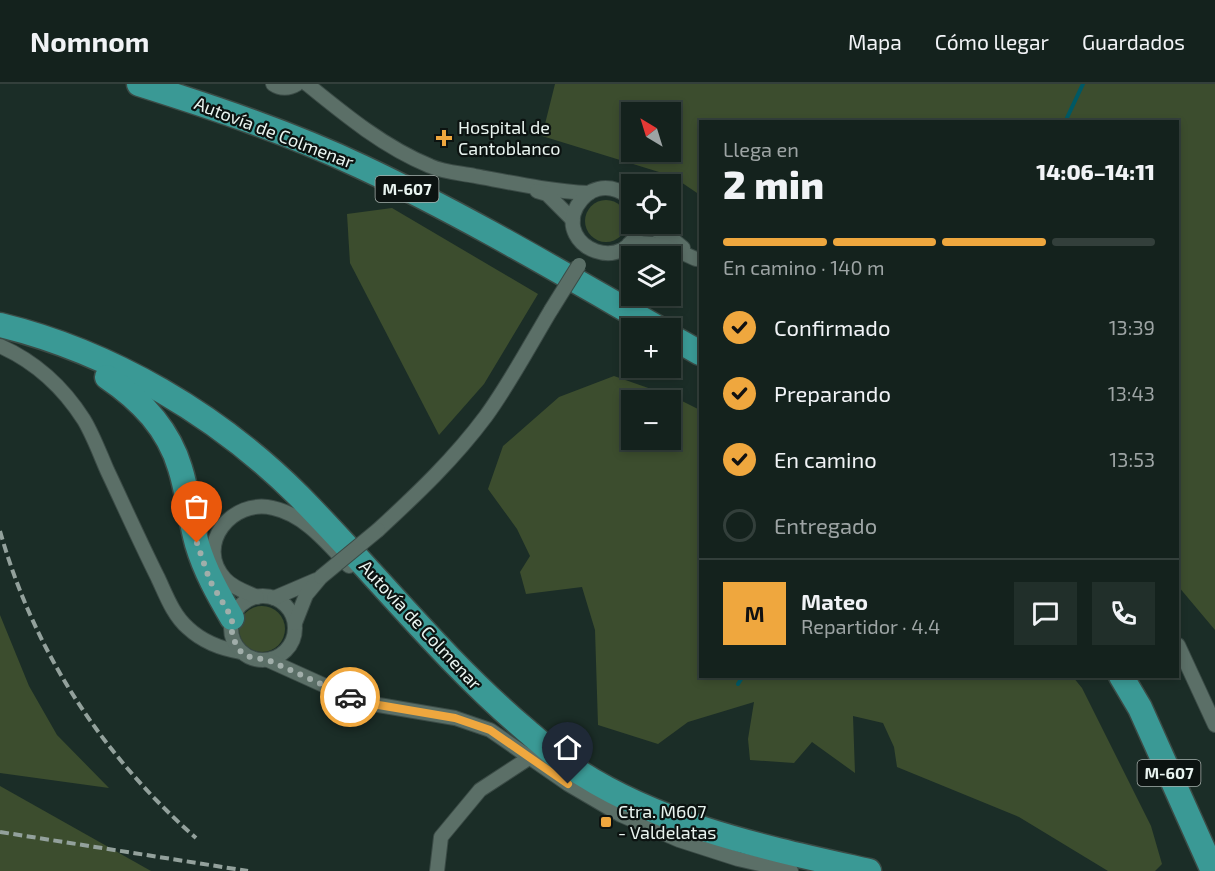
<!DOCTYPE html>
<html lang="es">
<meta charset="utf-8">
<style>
:root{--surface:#14221d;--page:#212f2a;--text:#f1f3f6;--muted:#9da4a4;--line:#333f3b;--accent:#efa73e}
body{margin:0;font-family:"Exo 2",sans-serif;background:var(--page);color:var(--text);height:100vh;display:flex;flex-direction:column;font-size:22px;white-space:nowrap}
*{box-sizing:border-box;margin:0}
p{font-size:20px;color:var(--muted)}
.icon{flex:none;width:33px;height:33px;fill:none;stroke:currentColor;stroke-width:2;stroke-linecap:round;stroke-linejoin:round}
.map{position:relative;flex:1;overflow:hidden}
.panel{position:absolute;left:699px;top:36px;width:480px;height:558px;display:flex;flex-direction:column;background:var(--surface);border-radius:0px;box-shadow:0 3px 9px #0003,0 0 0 2px var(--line)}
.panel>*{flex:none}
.needle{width:39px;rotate:322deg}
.fabs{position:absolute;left:621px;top:18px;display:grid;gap:12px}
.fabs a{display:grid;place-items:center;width:60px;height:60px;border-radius:0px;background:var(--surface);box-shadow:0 3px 9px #0003,0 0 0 2px var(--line);font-size:30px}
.pin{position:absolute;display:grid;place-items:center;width:51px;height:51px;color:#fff;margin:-62px -26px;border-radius:50% 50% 50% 0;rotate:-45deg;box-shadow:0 0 6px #0007}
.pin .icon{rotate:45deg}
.courier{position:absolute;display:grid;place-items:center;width:60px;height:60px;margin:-30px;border:4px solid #efa73e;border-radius:50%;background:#fff;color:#222;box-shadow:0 2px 8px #0007}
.headline em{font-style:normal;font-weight:800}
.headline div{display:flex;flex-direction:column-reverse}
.headline{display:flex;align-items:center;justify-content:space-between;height:102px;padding:0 24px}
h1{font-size:39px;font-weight:800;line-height:45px}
.bar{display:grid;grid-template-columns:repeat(4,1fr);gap:9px 6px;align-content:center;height:72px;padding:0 24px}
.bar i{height:8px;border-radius:4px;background:var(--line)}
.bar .active{background:var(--accent)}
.bar p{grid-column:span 4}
.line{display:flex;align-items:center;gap:15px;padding:0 24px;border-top:2px solid var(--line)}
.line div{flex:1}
.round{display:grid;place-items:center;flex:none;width:63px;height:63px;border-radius:0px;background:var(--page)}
ol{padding:0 24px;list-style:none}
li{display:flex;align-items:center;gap:18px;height:66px}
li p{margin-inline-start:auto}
li .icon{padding:6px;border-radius:50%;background:var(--accent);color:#111;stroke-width:4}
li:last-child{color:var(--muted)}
li i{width:33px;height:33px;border:3px solid var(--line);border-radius:50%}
header{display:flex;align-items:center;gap:36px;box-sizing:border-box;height:84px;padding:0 30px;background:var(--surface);border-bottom:2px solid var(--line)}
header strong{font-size:28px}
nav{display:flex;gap:33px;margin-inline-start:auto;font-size:21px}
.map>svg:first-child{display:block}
.green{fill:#3c4d2e;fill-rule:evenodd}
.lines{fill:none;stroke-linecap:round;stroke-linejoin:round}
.stream{stroke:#005965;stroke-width:4}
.minor-casing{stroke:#3b4b46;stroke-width:16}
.motorway-casing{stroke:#3b4b46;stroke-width:27}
.minor{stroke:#5b6f67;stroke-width:14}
.motorway{stroke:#3a9995;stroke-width:24}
.rail{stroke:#93a19c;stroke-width:4;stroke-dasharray:9 4.5;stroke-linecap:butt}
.minor-bridge-casing{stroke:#3b4b46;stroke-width:16;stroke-linecap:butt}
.minor-bridge{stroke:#5b6f67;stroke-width:14}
.done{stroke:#a1aeaa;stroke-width:6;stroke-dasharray:0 10.8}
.route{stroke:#efa73e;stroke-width:8}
.poi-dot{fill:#efa73e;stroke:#0c1311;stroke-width:2}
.labels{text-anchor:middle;stroke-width:4.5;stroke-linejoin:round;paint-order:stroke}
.shield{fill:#0c1311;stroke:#a7b0ad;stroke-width:1.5}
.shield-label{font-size:16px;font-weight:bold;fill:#e9f4f0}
.poi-label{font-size:18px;fill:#e9f4f0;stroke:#0c1311;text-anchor:start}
.street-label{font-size:18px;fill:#e9f4f0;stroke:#0c1311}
</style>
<header>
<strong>Nomnom</strong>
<nav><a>Mapa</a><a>Cómo llegar</a><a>Guardados</a></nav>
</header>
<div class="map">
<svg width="1215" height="787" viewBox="0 0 1215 787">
<rect width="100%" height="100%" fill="#1b2d27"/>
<g class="green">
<path d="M 555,0 L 1215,0 L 1215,546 L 1178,502 L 1178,38 L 700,38 L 700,111 L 672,92 L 542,52 ZM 670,28 L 670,68 L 632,68 L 632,28 Z"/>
<circle cx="606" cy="137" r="21"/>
<polygon points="392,124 538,210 484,300 439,351 350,179 347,130"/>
<path d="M 614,292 L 674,313 L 700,326 L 700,592 L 1073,593 L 1082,604 L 1151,742 L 1162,780 L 1155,787 L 1108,787 L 1019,733 L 897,683 L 894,663 L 883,639 L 853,632 L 855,689 L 812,658 L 794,679 L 750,676 L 748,655 L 754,618 L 688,638 L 658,660 L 598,641 L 595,546 L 582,503 L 526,510 L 520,488 L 530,472 L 517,445 L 488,405 L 503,362 L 559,313 ZM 670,316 L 670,356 L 632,356 L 632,316 Z"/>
<circle cx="262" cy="545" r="23"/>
<polygon points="0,531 29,602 57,651 109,704 0,689"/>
<polygon points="0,702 151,787 0,787"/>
</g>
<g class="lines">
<g class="stream">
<polyline points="1065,38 1083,0"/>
<polyline points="738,600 743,592"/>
</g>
<defs>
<g id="minor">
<path d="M 273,0 C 280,5 289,5 297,0"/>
<path d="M 307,0 C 345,31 384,63 430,82 C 443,88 460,89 475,92 C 513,99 550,107 589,109"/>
<polyline points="537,107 547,110 573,136"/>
<path d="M 632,117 C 624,107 611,102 598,105 C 589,107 582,114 577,122 C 554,164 629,194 639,140"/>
<polyline points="645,140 671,154 683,164"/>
<path d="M 629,160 C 658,157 670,163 696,175"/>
<path d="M 0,262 C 36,278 63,303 84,336 C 93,351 100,370 107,386 C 124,422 140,458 158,494 C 166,511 173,531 188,544 C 203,558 222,565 241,568"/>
<path d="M 378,446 C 417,410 454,375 486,332 C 510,299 530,261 551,226"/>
<circle cx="263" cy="544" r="32"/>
<path d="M 257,513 C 246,508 233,504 225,495 C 194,461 232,414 273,424 C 305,431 327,459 349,482"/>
<polyline points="274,514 316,496"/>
<polyline points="295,539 306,511 321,493"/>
<polyline points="1178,561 1215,641"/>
<polyline points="268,576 361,618 455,634 490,646 568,700 621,731 679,756 738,775 791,787"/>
<polyline points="437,787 441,753 480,706 529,674"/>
</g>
<g id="motorway">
<path d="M 139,0 C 215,24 290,49 362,83 C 464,131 560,188 658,244"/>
<path d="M 0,241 C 111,268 218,331 299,412 C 376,490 443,576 527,647 C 540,658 553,670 567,680 C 654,741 767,764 869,787"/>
<polyline points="670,252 700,269"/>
<path d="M 107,293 C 141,316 168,344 180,384 C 188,409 190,435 197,460 C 205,487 218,510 232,534"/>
<polyline points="1121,592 1140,624 1213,787"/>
</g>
</defs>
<use href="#minor" class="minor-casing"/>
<use href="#motorway" class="motorway-casing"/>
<use href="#minor" class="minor"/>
<use href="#motorway" class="motorway"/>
<g class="rail">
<path d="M 0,447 C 34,568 102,671 196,754"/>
<polyline points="0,748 248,787"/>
</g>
<defs>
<g id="minor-bridge">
<polyline points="551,226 579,181"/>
<polyline points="321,493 378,446"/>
</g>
</defs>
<use href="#minor-bridge" class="minor-bridge-casing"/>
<use href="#minor-bridge" class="minor-bridge"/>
</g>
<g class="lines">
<polyline class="done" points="197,459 210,497 232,534 232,553 241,568 250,573 268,576 350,613"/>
<polyline class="route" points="350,613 361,618 455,634 490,646 568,700"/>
</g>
<g class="poi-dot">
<path d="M441 45h6v6h6v6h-6v6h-6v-6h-6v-6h6z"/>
<rect x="600" y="732" width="12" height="12" rx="3"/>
</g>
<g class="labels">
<g class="shield">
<rect x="375.5" y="92" width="63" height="26" rx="4.5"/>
<rect x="1137.5" y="676" width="63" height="26" rx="4.5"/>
</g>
<g class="shield-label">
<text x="407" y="111">M-607</text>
<text x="1169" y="695">M-607</text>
</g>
<g class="poi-label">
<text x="458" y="50">Hospital de<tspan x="458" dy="21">Cantoblanco</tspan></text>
<text x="618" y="734">Ctra. M607<tspan x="618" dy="21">- Valdelatas</tspan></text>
</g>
<g class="street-label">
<text transform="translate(274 49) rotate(21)" y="6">Autovía de Colmenar</text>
<text transform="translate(420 541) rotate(47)" y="6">Autovía de Colmenar</text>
</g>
</g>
</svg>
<div class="fabs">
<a><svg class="needle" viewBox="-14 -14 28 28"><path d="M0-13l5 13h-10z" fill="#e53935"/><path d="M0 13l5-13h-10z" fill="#9da4a4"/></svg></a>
<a><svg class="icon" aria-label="locate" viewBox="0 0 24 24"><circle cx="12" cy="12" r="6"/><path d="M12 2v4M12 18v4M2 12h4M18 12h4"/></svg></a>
<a><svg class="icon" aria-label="layers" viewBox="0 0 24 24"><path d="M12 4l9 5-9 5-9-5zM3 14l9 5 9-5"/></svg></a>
<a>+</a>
<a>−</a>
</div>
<div class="pin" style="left:197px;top:459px;background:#ea580c"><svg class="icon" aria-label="bag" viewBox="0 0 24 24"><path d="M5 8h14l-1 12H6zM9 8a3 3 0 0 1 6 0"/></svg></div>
<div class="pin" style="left:568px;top:700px;background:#1f2937"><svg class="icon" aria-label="home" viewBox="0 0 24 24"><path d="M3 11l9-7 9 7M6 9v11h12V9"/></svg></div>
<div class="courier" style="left:350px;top:613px"><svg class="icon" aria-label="car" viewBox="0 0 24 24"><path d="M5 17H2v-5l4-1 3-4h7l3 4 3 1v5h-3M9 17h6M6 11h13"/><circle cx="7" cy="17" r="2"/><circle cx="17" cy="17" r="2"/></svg></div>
<section class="panel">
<div class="headline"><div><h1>2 min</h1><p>Llega en</p></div><em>14:06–14:11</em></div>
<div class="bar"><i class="active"></i><i class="active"></i><i class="active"></i><i></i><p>En camino · 140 m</p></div>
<ol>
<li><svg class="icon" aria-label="check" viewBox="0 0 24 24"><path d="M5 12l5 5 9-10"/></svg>Confirmado<p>13:39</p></li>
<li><svg class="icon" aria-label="check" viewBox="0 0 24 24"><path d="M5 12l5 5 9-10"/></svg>Preparando<p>13:43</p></li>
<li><svg class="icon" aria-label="check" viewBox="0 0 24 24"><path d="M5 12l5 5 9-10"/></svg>En camino<p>13:53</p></li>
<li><i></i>Entregado</li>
</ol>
<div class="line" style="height:108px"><b class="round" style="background:var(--accent);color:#111">M</b><div><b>Mateo</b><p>Repartidor · 4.4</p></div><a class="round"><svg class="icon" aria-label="chat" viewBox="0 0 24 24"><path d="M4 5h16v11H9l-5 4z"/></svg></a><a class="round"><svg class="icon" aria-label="phone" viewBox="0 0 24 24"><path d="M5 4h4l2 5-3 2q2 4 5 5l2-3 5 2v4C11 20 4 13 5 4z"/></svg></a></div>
</section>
</div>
